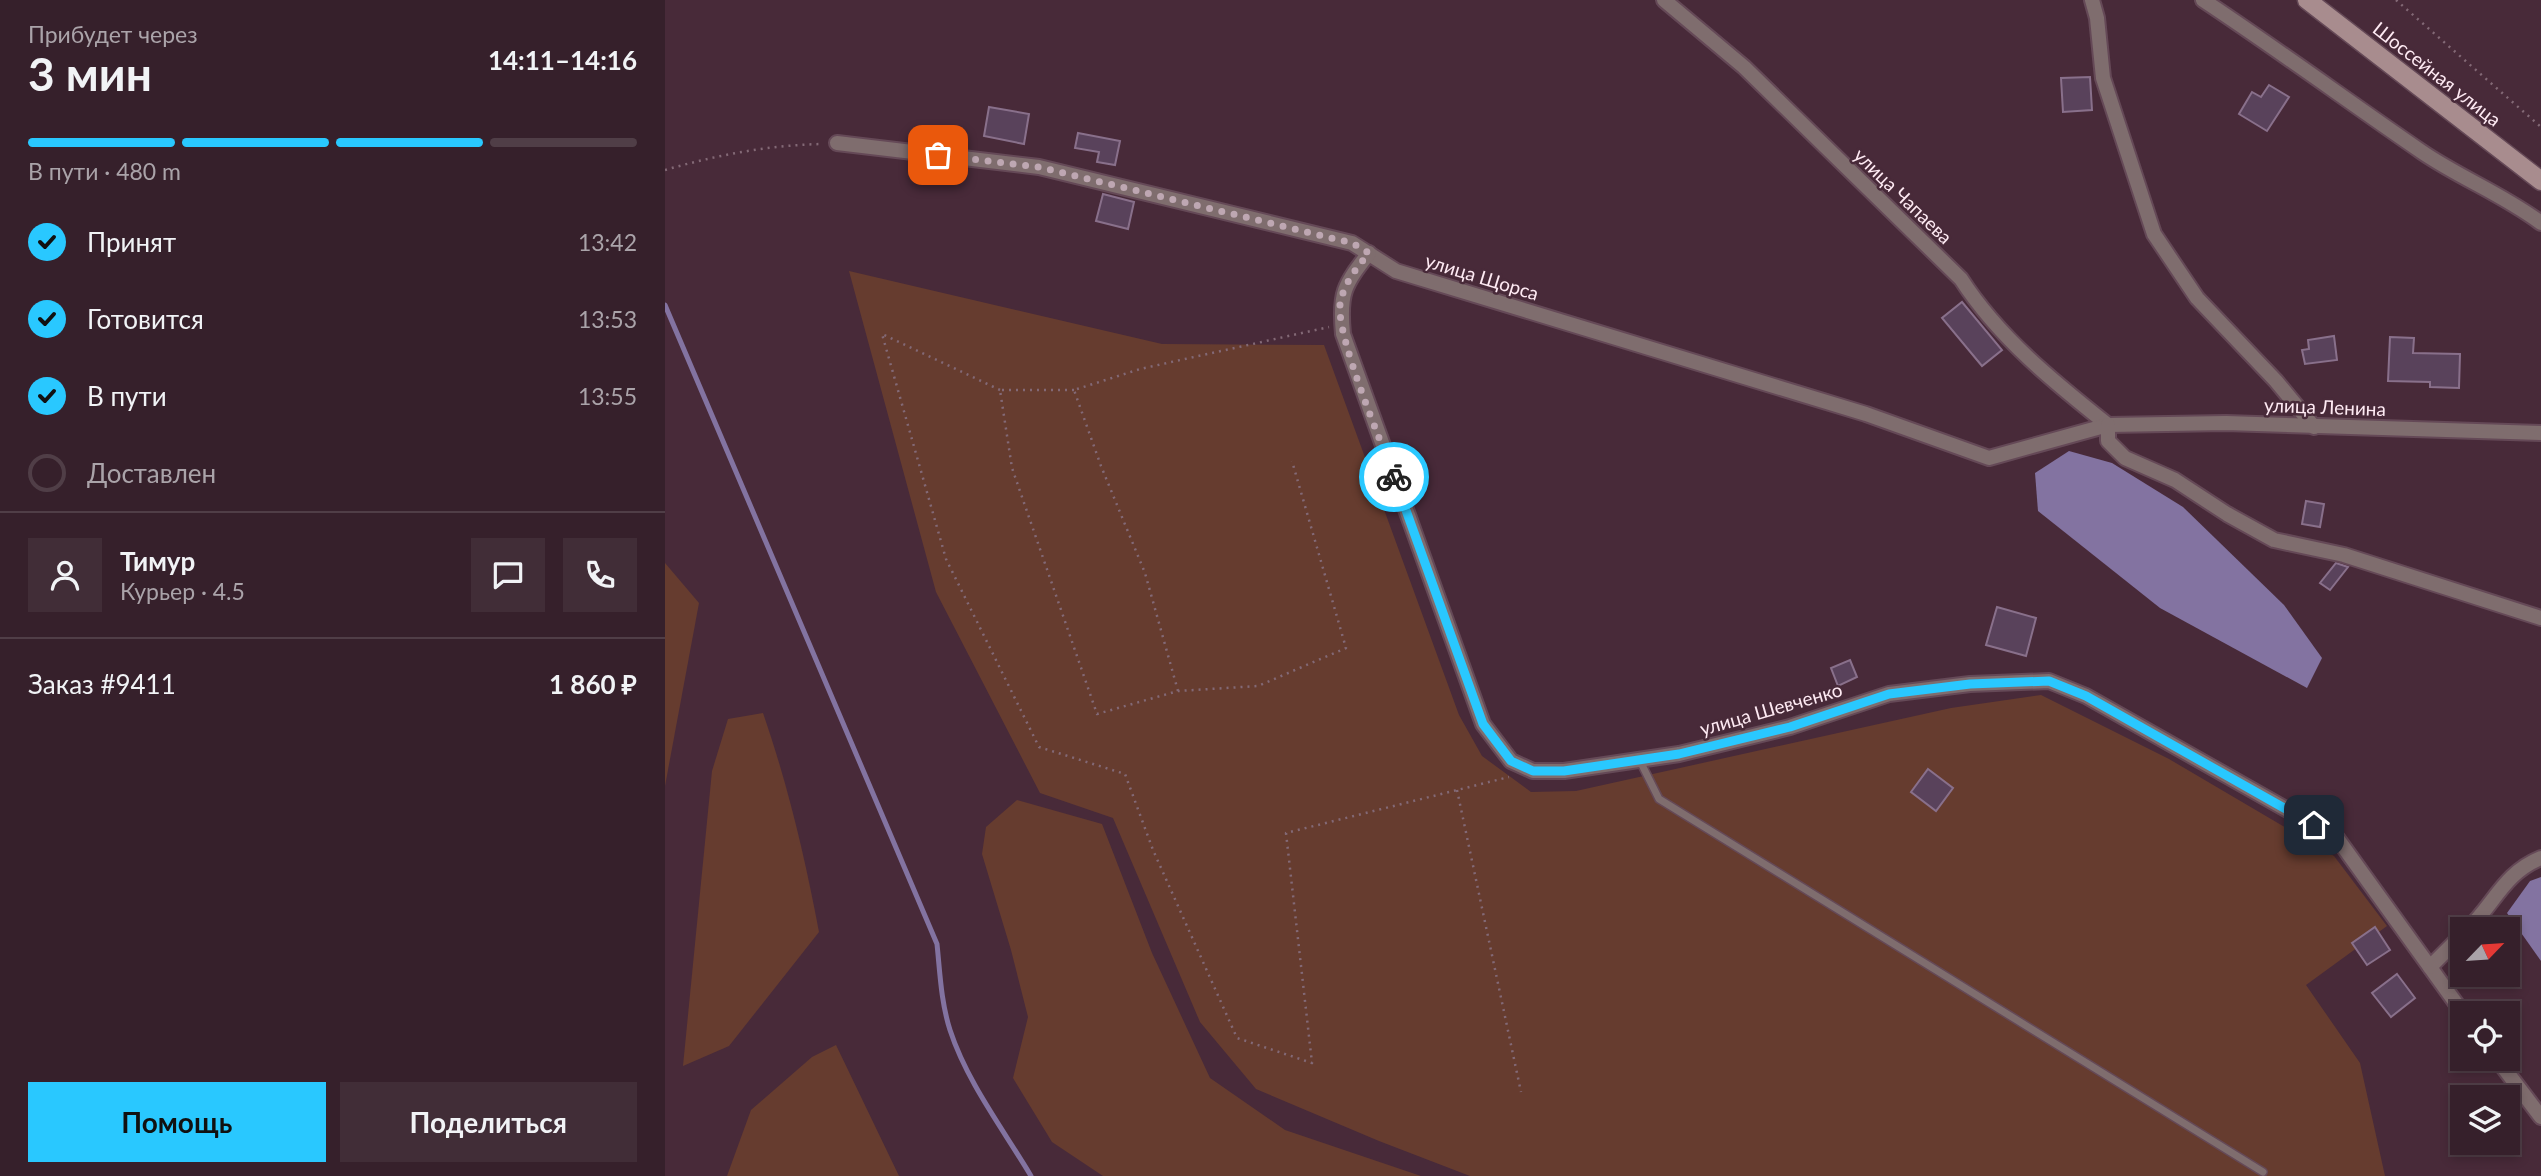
<!DOCTYPE html>
<html lang="ru">
<meta charset="utf-8">
<style>
:root{--surface:#36202b;--page:#412d37;--text:#f1f3f6;--muted:#aaa3a9;--line:#503e47;--accent:#29c8ff}
body{margin:0;font-family:Lato,sans-serif;background:var(--page);color:var(--text);height:100vh;display:flex;flex-direction:column;font-size:26px;white-space:nowrap}
*{box-sizing:border-box;margin:0}
p{font-size:23px;color:var(--muted)}
.icon{flex:none;width:38px;height:38px;fill:none;stroke:currentColor;stroke-width:2;stroke-linecap:round;stroke-linejoin:round}
.map{position:relative;flex:1;overflow:hidden}
.drawer{display:flex;flex-direction:column;background:var(--surface);width:665px}
.drawer>*{flex:none}
.needle{width:46px;rotate:65deg}
.controls{position:absolute;left:1785px;top:917px;display:grid;gap:14px}
.controls a{display:grid;place-items:center;width:70px;height:70px;border-radius:0px;background:var(--surface);box-shadow:0 4px 10px #0003,0 0 0 2px var(--line);font-size:35px}
.pin{position:absolute;display:grid;place-items:center;width:60px;height:60px;color:#fff;margin:-30px;border-radius:14px;box-shadow:0 4px 10px #0006}
.courier{position:absolute;display:grid;place-items:center;width:70px;height:70px;margin:-35px;border:5px solid #29c8ff;border-radius:50%;background:#fff;color:#222;box-shadow:0 2px 9px #0007}
.head em{font-style:normal;font-weight:700}
.head div{display:flex;flex-direction:column-reverse}
.head{display:flex;align-items:center;justify-content:space-between;height:119px;padding:0 28px}
h1{font-size:46px;font-weight:700;line-height:52px}
.bar{display:grid;grid-template-columns:repeat(4,1fr);gap:10px 7px;align-content:center;height:84px;padding:0 28px}
.bar i{height:9px;border-radius:5px;background:var(--line)}
.bar .active{background:var(--accent)}
.bar p{grid-column:span 4}
.line{display:flex;align-items:center;gap:18px;padding:0 28px;border-top:2px solid var(--line)}
.line div{flex:1}
.round{display:grid;place-items:center;flex:none;width:74px;height:74px;border-radius:0px;background:var(--page)}
ol{padding:0 28px;list-style:none}
li{display:flex;align-items:center;gap:21px;height:77px}
li p{margin-inline-start:auto}
li .icon{padding:7px;border-radius:50%;background:var(--accent);color:#111;stroke-width:4}
li:last-child{color:var(--muted)}
li i{width:38px;height:38px;border:4px solid var(--line);border-radius:50%}
.primary-button{display:flex;gap:14px;margin-top:auto;padding:14px 28px}
.primary-button a{flex:1;height:80px;border-radius:0px;background:var(--accent);color:#111;font-size:28px;font-weight:700;line-height:80px;text-align:center}
.primary-button a+a{background:var(--page);color:var(--text)}
main{display:flex;flex:1;min-height:0}
.map>svg:first-child{display:block}
.green{fill:#663c2f}
.water{fill:#8373a1}
.lines{fill:none;stroke-linecap:round;stroke-linejoin:round}
.stream{stroke:#8373a1;stroke-width:5}
.building{fill:#59425b;stroke:#89708b;stroke-width:2}
.service-casing{stroke:#654957;stroke-width:10}
.minor-casing{stroke:#654957;stroke-width:18}
.secondary-casing{stroke:#654957;stroke-width:21}
.path{stroke:#836976;stroke-width:2.5;stroke-dasharray:2 5;stroke-linecap:butt}
.service{stroke:#7f6d6e;stroke-width:7}
.minor{stroke:#7f6d6e;stroke-width:14}
.secondary{stroke:#a88c8e;stroke-width:18}
.done{stroke:#bea7b2;stroke-width:7;stroke-dasharray:0 12.6}
.route{stroke:#29c8ff;stroke-width:9}
.labels{text-anchor:middle;stroke-width:5;stroke-linejoin:round;paint-order:stroke}
.street-label{font-size:19px;fill:#feeaf3;stroke:#482a39}
</style>
<main>
<section class="drawer">
<div class="head"><div><h1>3 мин</h1><p>Прибудет через</p></div><em>14:11–14:16</em></div>
<div class="bar"><i class="active"></i><i class="active"></i><i class="active"></i><i></i><p>В пути · 480 m</p></div>
<ol>
<li><svg class="icon" aria-label="check" viewBox="0 0 24 24"><path d="M5 12l5 5 9-10"/></svg>Принят<p>13:42</p></li>
<li><svg class="icon" aria-label="check" viewBox="0 0 24 24"><path d="M5 12l5 5 9-10"/></svg>Готовится<p>13:53</p></li>
<li><svg class="icon" aria-label="check" viewBox="0 0 24 24"><path d="M5 12l5 5 9-10"/></svg>В пути<p>13:55</p></li>
<li><i></i>Доставлен</li>
</ol>
<div class="line" style="height:126px"><a class="round"><svg class="icon" aria-label="person" viewBox="0 0 24 24"><circle cx="12" cy="8" r="4"/><path d="M4 21q1-7 8-7t8 7"/></svg></a><div><b>Тимур</b><p>Курьер · 4.5</p></div><a class="round"><svg class="icon" aria-label="chat" viewBox="0 0 24 24"><path d="M4 5h16v11H9l-5 4z"/></svg></a><a class="round"><svg class="icon" aria-label="phone" viewBox="0 0 24 24"><path d="M5 4h4l2 5-3 2q2 4 5 5l2-3 5 2v4C11 20 4 13 5 4z"/></svg></a></div>
<div class="line" style="height:91px"><div>Заказ #9411</div><b>1 860 ₽</b></div>
<div class="primary-button"><a>Помощь</a><a>Поделиться</a></div>
</section>
<div class="map">
<svg width="1876" height="1176" viewBox="0 0 1876 1176">
<rect width="100%" height="100%" fill="#482a39"/>
<g class="green">
<polygon points="184,271 497,344 659,345 794,715 817,756 866,792 911,791 1286,708 1376,695 1504,759 1669,856 1722,926 1641,985 1695,1063 1720,1176 805,1176 714,1141 591,1089 535,1022 448,818 375,793 271,592"/>
<polygon points="0,563 34,603 0,786"/>
<path d="M 98,713 C 123,785 140,858 154,932 L 64,1046 L 18,1066 L 47,771 L 63,719 Z"/>
<polygon points="352,800 437,824 487,953 545,1078 620,1130 756,1176 438,1176 387,1142 348,1078 363,1017 346,950 317,854 321,827"/>
<polygon points="171,1045 234,1176 62,1176 86,1110 147,1057"/>
</g>
<g class="water">
<polygon points="1404,451 1447,463 1518,507 1619,605 1657,658 1642,688 1495,608 1373,511 1370,473"/>
<polygon points="1876,877 1876,961 1842,913 1865,881"/>
</g>
<g class="lines">
<path class="stream" d="M 0,305 L 272,944 C 275,973 276,1002 285,1030 C 302,1082 338,1129 366,1176"/>
</g>
<g class="building">
<polygon points="1425,77 1427,110 1398,112 1396,78"/>
<polygon points="1604,85 1624,97 1602,131 1574,114 1587,92 1596,97"/>
<polygon points="324,107 364,114 359,144 319,136"/>
<polygon points="413,133 455,141 450,165 432,162 434,152 410,148"/>
<polygon points="438,194 469,202 463,229 431,221"/>
<polygon points="1297,302 1337,350 1317,366 1277,318"/>
<polygon points="1669,336 1672,360 1640,364 1637,350 1644,349 1643,340"/>
<polygon points="1725,337 1749,338 1748,353 1795,354 1794,388 1765,387 1765,382 1723,381"/>
<polygon points="1641,501 1659,504 1655,527 1637,524"/>
<polygon points="1671,563 1683,567 1665,590 1655,583"/>
<polygon points="1332,607 1371,618 1361,656 1321,645"/>
<polygon points="1185,660 1192,677 1173,686 1166,668"/>
<polygon points="1263,769 1288,788 1271,811 1246,792"/>
<polygon points="1710,927 1725,950 1702,965 1687,943"/>
<polygon points="1732,974 1750,998 1726,1017 1707,993"/>
</g>
<g class="lines">
<defs>
<polyline id="service" points="975,761 994,799 1598,1172"/>
<g id="minor">
<path d="M 999,0 L 1079,67 L 1296,279 C 1334,338 1389,382 1443,425"/>
<polyline points="1427,0 1432,18 1438,78 1489,234 1532,298 1611,381 1649,427"/>
<path d="M 1538,0 C 1612,49 1684,102 1757,152 C 1795,178 1839,195 1876,223"/>
<polyline points="172,143 374,167 687,243 731,271 1201,414 1324,458 1443,425 1561,423 1876,433"/>
<path d="M 704,253 C 679,285 674,293 678,334 L 818,724 L 846,761 L 868,771 L 899,771 L 1014,754 L 1125,727 L 1224,694 L 1305,684 L 1384,681 L 1421,696 L 1672,838 L 1798,1013"/>
<polyline points="1443,425 1443,441 1460,458 1510,480 1562,514 1609,540 1679,555 1876,618"/>
<path d="M 1803,929 C 1830,903 1839,873 1876,858"/>
<polyline points="1765,967 1797,935"/>
<polyline points="1832,1059 1876,1117"/>
</g>
<polyline id="secondary" points="1642,0 1876,181"/>
</defs>
<use href="#service" class="service-casing"/>
<use href="#minor" class="minor-casing"/>
<use href="#secondary" class="secondary-casing"/>
<g class="path">
<polyline points="1731,0 1876,127"/>
<path d="M 0,170 C 52,155 104,145 158,144"/>
<polyline points="335,390 217,334 281,559 374,747 460,774 488,850 572,1038 647,1063 621,833 844,777"/>
<polyline points="409,390 335,390 347,468 432,714 513,691 593,686 681,648 627,461"/>
<polyline points="513,691 480,573 436,466 409,390 475,369 664,327"/>
<polyline points="792,790 856,1092"/>
</g>
<use href="#service" class="service"/>
<use href="#minor" class="minor"/>
<use href="#secondary" class="secondary"/>
</g>
<g class="lines">
<path class="done" d="M 273,155 L 374,167 L 687,243 L 704,253 C 691,269 678,284 675,305 C 672,338 716,441 729,477"/>
<polyline class="route" points="729,477 818,724 846,761 868,771 899,771 1014,754 1125,727 1224,694 1305,684 1384,681 1421,696 1649,825"/>
</g>
<g class="labels">
<g class="street-label">
<text transform="translate(1772 74) rotate(38)" y="7">Шоссейная улица</text>
<text transform="translate(1238 196) rotate(44)" y="7">улица Чапаева</text>
<text transform="translate(817 277) rotate(17)" y="7">улица Щорса</text>
<text transform="translate(1660 407) rotate(2)" y="7">улица Ленина</text>
<text transform="translate(1106 709) rotate(-16)" y="7">улица Шевченко</text>
</g>
</g>
</svg>
<div class="controls">
<a><svg class="needle" viewBox="-14 -14 28 28"><path d="M0-13l5 13h-10z" fill="#e53935"/><path d="M0 13l5-13h-10z" fill="#aaa3a9"/></svg></a>
<a><svg class="icon" aria-label="locate" viewBox="0 0 24 24"><circle cx="12" cy="12" r="6"/><path d="M12 2v4M12 18v4M2 12h4M18 12h4"/></svg></a>
<a><svg class="icon" aria-label="layers" viewBox="0 0 24 24"><path d="M12 4l9 5-9 5-9-5zM3 14l9 5 9-5"/></svg></a>
</div>
<div class="pin" style="left:273px;top:155px;background:#ea580c"><svg class="icon" aria-label="bag" viewBox="0 0 24 24"><path d="M5 8h14l-1 12H6zM9 8a3 3 0 0 1 6 0"/></svg></div>
<div class="pin" style="left:1649px;top:825px;background:#1f2937"><svg class="icon" aria-label="home" viewBox="0 0 24 24"><path d="M3 11l9-7 9 7M6 9v11h12V9"/></svg></div>
<div class="courier" style="left:729px;top:477px"><svg class="icon" aria-label="bike" viewBox="0 0 24 24"><circle cx="6" cy="16" r="4"/><circle cx="18" cy="16" r="4"/><path d="M6 16l4-8h5l3 8M10 8l3 8H6M13 5h3"/></svg></div>
</div>
</main>
